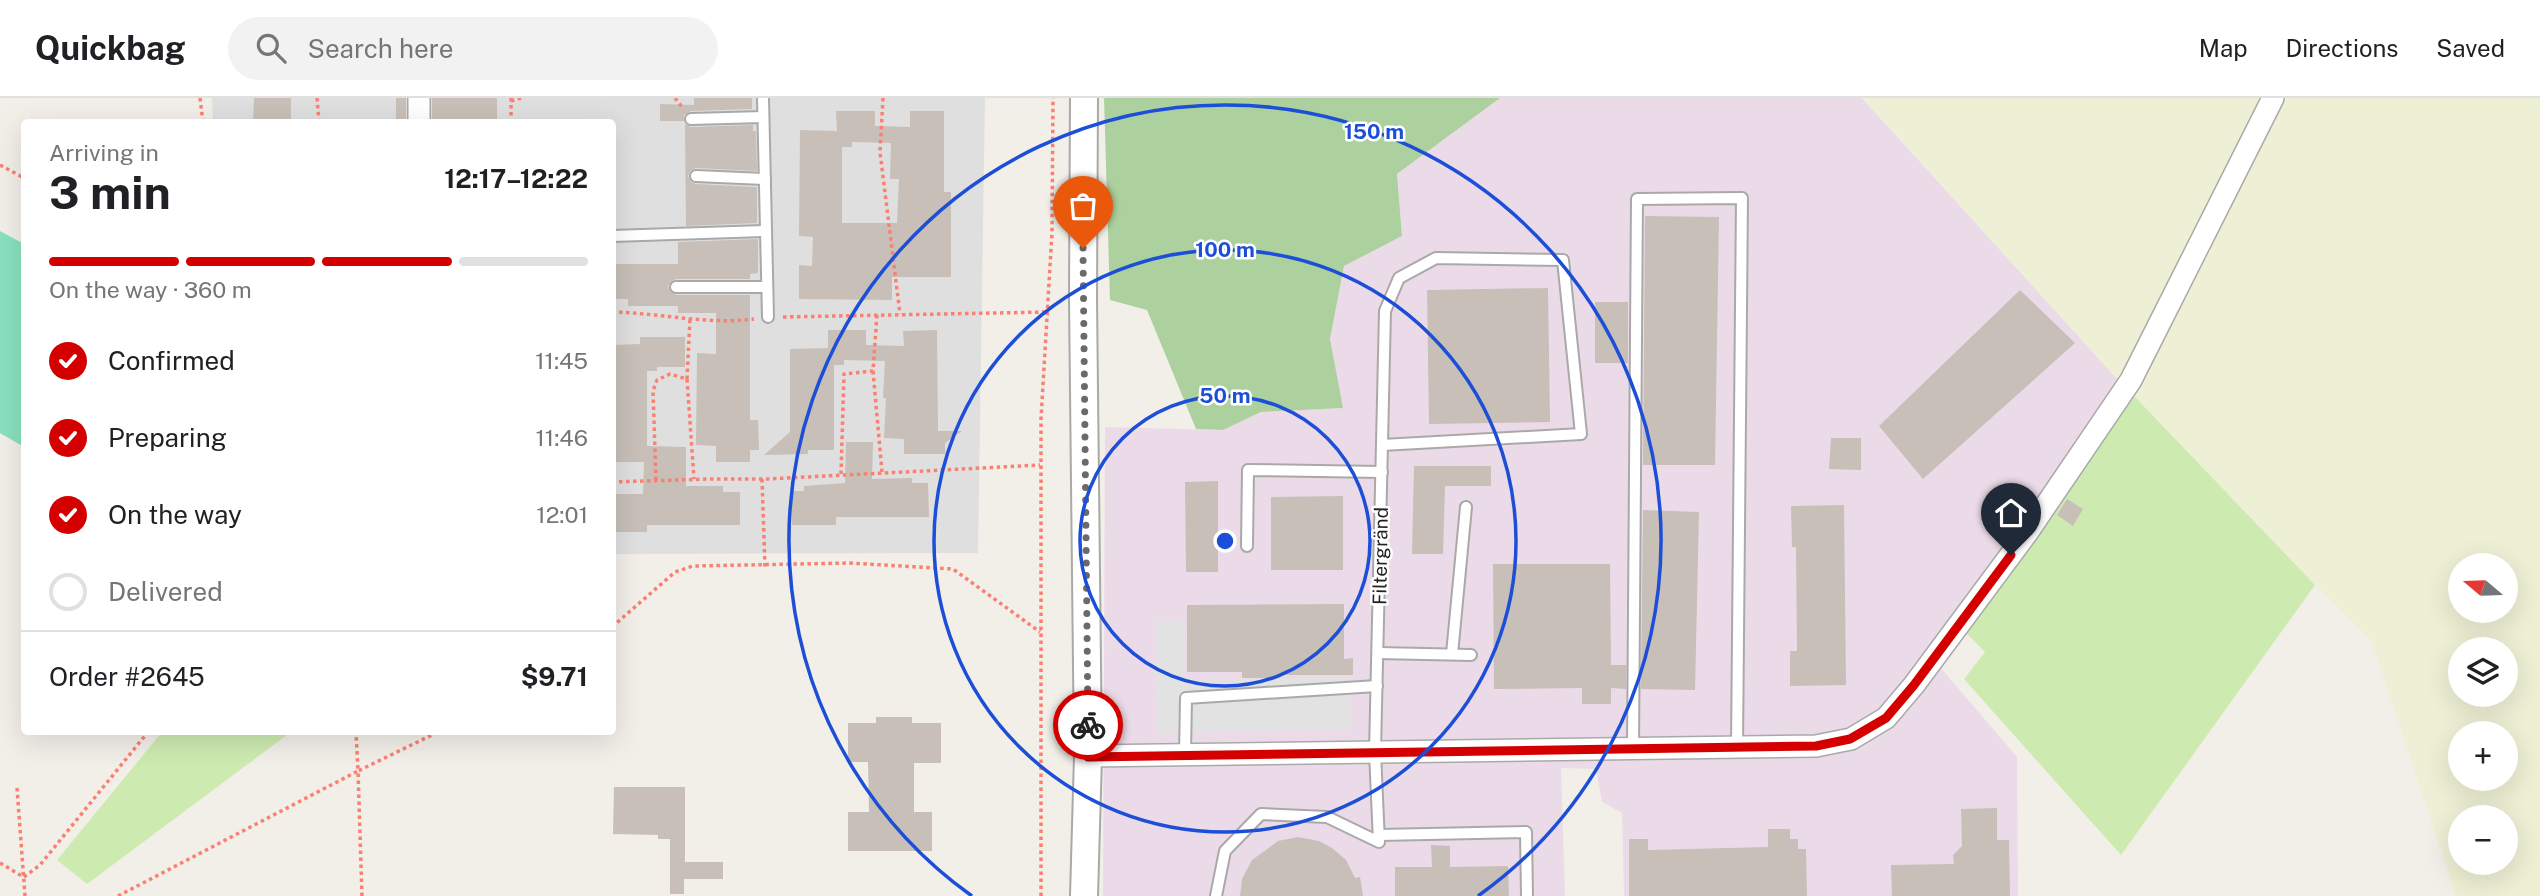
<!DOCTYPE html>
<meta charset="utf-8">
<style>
:root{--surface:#fff;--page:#f2f2f2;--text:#202124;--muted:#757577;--line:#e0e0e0;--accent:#d40000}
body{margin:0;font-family:"Public Sans",sans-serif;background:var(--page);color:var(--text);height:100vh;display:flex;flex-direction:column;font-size:26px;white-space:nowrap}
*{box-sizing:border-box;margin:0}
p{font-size:23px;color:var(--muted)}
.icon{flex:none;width:38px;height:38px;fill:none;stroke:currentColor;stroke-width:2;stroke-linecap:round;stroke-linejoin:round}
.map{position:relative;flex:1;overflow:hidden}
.sheet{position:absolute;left:21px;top:21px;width:595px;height:616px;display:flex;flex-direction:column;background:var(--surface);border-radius:7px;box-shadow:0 7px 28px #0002}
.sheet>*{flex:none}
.needle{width:46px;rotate:289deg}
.controls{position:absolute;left:2448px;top:455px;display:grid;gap:14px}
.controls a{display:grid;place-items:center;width:70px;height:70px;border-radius:50%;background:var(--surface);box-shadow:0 7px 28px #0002;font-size:35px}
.pin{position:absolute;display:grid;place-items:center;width:60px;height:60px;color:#fff;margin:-72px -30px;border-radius:50% 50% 50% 0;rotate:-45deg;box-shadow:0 0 7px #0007}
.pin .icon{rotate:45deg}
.courier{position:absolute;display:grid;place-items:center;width:70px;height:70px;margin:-35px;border:5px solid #d40000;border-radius:50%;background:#fff;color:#222;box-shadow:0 2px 9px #0007}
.summary em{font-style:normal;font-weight:700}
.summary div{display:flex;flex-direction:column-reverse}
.summary{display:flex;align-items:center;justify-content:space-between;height:119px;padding:0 28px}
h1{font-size:46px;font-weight:700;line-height:52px}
.bar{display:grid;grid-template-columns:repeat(4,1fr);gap:10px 7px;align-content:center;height:84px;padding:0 28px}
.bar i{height:9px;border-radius:5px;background:var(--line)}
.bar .on{background:var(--accent)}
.bar p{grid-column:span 4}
.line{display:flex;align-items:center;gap:18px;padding:0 28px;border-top:2px solid var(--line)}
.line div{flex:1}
ol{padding:0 28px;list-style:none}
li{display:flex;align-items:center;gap:21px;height:77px}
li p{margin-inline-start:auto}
li .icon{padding:7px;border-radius:50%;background:var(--accent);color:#fff;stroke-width:4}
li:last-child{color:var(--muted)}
li i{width:38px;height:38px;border:4px solid var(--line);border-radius:50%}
header{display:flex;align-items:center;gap:42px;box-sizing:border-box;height:98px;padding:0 35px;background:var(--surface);border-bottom:2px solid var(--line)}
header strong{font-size:33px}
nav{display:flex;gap:38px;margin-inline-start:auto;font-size:24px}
.search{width:490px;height:63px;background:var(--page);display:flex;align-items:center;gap:18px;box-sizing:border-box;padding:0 24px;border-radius:38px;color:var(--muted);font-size:26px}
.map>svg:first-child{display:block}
.residential{fill:#e0dfdf}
.industrial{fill:#ebdbe8}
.farmland{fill:#eef0d5;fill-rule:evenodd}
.grass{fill:#cdebb0}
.forest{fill:#add19e}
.pitch{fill:#88e0be}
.parking{fill:#e2e2e2}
.building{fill:#c7bfb8;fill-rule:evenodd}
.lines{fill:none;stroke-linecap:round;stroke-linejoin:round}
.service-casing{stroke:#a9a9a9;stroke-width:14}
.minor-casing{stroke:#a9a9a9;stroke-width:24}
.tertiary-casing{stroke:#a9a9a9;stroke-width:30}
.path{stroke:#fa8072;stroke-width:3.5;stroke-dasharray:3.5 3.5;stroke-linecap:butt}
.service{stroke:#fff;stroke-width:10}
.minor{stroke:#fff;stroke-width:21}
.tertiary{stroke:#fff;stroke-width:26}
.done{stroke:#6b6a68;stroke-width:7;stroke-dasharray:0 12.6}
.route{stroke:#d40000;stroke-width:9}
.ring{fill:none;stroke:#1d4ed8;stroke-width:3.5}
.labels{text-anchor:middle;stroke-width:5;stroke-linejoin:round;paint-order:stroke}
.street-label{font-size:19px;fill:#222;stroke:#fff}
.centre{fill:#1d4ed8;stroke:#fff;stroke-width:3.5}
.ring-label{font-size:21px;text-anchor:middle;font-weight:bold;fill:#1d4ed8;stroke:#fff;stroke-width:5;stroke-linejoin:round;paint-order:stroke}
</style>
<header>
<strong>Quickbag</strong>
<div class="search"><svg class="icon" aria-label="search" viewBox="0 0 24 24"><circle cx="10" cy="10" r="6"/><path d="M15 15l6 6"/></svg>Search here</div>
<nav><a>Map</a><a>Directions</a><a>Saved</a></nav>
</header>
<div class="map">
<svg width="2540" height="798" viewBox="0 0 2540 798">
<rect width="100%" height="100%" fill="#f2efe9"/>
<polygon class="residential" points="212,0 985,0 978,455 613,456 612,24 213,24"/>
<polygon class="industrial" points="1500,0 1862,0 2120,284 1927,554 2017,659 2018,798 1624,798 1622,715 1602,704 1596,671 1561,670 1565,798 1103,798 1105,329 1223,332 1261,314 1342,310 1330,241 1344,168 1402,138 1397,76"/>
<path class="farmland" d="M 1863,0 L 2540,0 L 2540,798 L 2456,798 L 2371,542 L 2315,487 L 2120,284 ZM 2460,467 L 2506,467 L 2506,513 L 2460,513 ZM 2460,551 L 2506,551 L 2506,597 L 2460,597 ZM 2460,635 L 2506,635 L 2506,681 L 2460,681 ZM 2460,719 L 2506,719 L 2506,765 L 2460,765 Z"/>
<g class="grass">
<polygon points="2134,298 2315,487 2121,757 1964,581 1985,554 1967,536"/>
<polygon points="162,634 291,634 87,786 57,762"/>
</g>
<polygon class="forest" points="1104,0 1500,0 1397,76 1402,138 1344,168 1330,241 1343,310 1261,314 1223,332 1196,331 1147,212 1110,202"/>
<polygon class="pitch" points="0,133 24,146 24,349 0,335"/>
<polygon class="parking" points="1155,524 1185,524 1186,582 1350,579 1351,631 1157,635"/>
<g class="building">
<polygon points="254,0 291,0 291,24 253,24"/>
<rect x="396" y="0" width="10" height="24"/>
<rect x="432" y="0" width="65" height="24"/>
<polygon points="694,0 752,0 752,11 691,13 684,17 684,23 660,23 660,6 694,7"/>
<path d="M 836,13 L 875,13 L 875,28 L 910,29 L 910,13 L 944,13 L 944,94 L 951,94 L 951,179 L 892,179 L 892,202 L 799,201 L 799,167 L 812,168 L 813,139 L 799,138 L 800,32 L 837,33 ZM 852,44 L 891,45 L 890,81 L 899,81 L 897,125 L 842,125 L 842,49 L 852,49 Z"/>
<polygon points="685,26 691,29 753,27 753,33 756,33 757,73 696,70 690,73 688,78 691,84 696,86 757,89 757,125 686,128"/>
<polygon points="1645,118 1719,119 1715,367 1643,367"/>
<polygon points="758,141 758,175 750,176 750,181 676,181 672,183 668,188 670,193 676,197 750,197 750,322 758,322 759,352 750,352 750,364 716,364 716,348 696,347 697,255 716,256 716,215 678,215 678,208 628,208 628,201 614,201 612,166 678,166 678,144"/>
<polygon points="1548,190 1550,324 1429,326 1427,192"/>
<polygon points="2020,192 2075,245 1923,381 1879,328"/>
<rect x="1595" y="204" width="33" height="61"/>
<polygon points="828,232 866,232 866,247 904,248 903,233 937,232 938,333 962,333 945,345 945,356 904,356 904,341 884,340 886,300 883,300 885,263 844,262 844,267 834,267 834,352 808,352 808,356 764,357 790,334 790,251 828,250"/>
<polygon points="640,239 685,239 685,269 657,269 657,273 647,273 647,348 686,349 686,388 723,388 723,394 740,394 740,427 647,427 647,434 612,434 612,400 616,400 615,396 643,396 644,364 612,364 612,247 640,246"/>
<polygon points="1831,340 1861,340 1861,372 1829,371"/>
<polygon points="846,344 873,344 872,381 912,380 912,385 928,385 929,419 836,419 836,427 792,427 792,393 804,393 804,388 845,385"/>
<polygon points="1414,368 1491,368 1491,388 1445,388 1443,456 1412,456"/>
<polygon points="1218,383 1218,474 1186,474 1185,384"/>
<polygon points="1343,398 1343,472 1271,472 1271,399"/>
<polygon points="2067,401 2083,411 2073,428 2057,417"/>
<polygon points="1844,407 1846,587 1790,588 1790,553 1797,553 1796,449 1792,449 1791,408"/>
<polygon points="1643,412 1699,414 1695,592 1641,591"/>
<polygon points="1493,466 1610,466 1611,567 1626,567 1626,591 1611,590 1611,606 1582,606 1582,590 1494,591"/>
<polygon points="1344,506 1344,561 1353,560 1353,577 1277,577 1277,580 1242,580 1242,574 1187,574 1187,507"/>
<polygon points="876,619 912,619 912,625 941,625 941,665 914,665 914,714 932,714 932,753 848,753 848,714 869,714 868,664 848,664 848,625 876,625"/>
<polygon points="614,689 685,689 685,764 723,764 723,781 684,781 684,796 670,796 670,741 658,741 658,737 613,736"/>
<polygon points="1997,710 1997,742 2009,742 2010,798 1892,798 1891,767 1954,766 1953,757 1962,748 1961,711"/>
<polygon points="1768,731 1790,731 1790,741 1798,741 1798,751 1806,751 1807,798 1629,798 1629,741 1648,741 1648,752 1768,749"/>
<polygon points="1298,739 1319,743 1332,750 1346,762 1355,780 1360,779 1363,798 1240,798 1242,781 1252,762 1278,743"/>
<polygon points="1431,747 1450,748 1450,769 1508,768 1509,798 1395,798 1395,769 1432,769"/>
</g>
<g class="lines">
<defs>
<g id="service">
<polyline points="763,0 768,219"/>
<polyline points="691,21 763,19"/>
<polyline points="696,78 765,81"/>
<polyline points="612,138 766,133"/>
<polyline points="676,189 767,189"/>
<polyline points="1247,448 1248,372 1382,374"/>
<polyline points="1378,555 1471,557"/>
<polyline points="1452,556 1466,409"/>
<polyline points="1633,650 1637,101 1742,100 1737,649"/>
<polyline points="1185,657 1186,600 1377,588"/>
<polyline points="1379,737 1526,734 1527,798"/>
<polyline points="1216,798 1225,753 1261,716 1327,719 1379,744 1375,654 1385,213 1399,180 1436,160 1563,162 1581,336 1382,347"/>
</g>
<g id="minor">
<polyline points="419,24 419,0"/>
<polyline points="1088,658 1816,648 1851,641 1886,620 1914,587 2027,435 2131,282 2273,0"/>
</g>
<polyline id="tertiary" points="1084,0 1083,201 1088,658 1084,798"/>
</defs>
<use href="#service" class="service-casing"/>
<use href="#minor" class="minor-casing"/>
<use href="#tertiary" class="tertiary-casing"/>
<g class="path">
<polyline points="200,0 203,24"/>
<polyline points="317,0 319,24"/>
<polyline points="511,0 511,24"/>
<polyline points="675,0 682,9"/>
<polyline points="883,0 880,54 900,216"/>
<polyline points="511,3 521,0"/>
<polyline points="0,67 24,80"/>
<path d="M 612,214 C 660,215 707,227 754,221"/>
<polyline points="783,219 1047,214"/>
<polyline points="873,273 882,374"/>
<polyline points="687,281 690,221"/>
<polyline points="841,376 844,276 873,273 877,216"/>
<polyline points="762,381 765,469"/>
<polyline points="656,382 653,293 657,282 670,276 687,281 694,381"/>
<polyline points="612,384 710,381 767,381 1040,367"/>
<polyline points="612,529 675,474 693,468 849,465 953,471 1040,534"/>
<polyline points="17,690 25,798"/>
<polyline points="0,765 22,778"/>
<polyline points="24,779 40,767 148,634"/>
<polyline points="118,798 358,673 356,634"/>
<polyline points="362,798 358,673 438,634"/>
<polyline points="1041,798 1041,321 1052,134 1053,0"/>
</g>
<use href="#service" class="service"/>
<use href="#minor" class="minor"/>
<use href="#tertiary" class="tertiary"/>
</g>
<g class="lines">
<polyline class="done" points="1083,150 1088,627"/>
<polyline class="route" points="1088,627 1088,659 1816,648 1850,641 1886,620 1914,587 2011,457"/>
</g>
<g class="ring">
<circle cx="1225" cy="443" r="145"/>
<circle cx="1225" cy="443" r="291"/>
<path d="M972 798A436 436 0 1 1 1478 798"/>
</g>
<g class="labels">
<g class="street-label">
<text transform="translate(1380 458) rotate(-89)" y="7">Filtergränd</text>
</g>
</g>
<circle cx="1225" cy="443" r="10" class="centre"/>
<g class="ring-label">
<text x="1374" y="41">150 m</text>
<text x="1225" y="159">100 m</text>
<text x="1225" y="305">50 m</text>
</g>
</svg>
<div class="controls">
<a><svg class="needle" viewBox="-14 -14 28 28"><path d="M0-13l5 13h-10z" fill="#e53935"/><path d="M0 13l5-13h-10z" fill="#757577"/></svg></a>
<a><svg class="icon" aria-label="layers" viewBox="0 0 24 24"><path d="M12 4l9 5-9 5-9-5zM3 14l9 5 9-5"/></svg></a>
<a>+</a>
<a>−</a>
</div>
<div class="pin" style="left:1083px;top:150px;background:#ea580c"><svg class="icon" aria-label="bag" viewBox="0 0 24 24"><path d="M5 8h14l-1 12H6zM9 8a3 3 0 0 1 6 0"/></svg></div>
<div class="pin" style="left:2011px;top:457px;background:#1f2937"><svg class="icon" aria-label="home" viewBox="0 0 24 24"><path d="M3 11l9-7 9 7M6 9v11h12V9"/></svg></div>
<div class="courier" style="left:1088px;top:627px"><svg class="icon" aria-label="bike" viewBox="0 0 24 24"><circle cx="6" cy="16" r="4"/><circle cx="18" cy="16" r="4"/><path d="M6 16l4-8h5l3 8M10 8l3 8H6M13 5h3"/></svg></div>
<section class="sheet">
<div class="summary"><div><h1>3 min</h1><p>Arriving in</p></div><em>12:17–12:22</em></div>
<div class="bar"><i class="on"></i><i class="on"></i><i class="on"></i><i></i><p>On the way · 360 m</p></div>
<ol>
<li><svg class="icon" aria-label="check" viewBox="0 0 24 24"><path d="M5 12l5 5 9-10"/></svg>Confirmed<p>11:45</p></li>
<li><svg class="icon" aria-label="check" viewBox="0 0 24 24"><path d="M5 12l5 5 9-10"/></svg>Preparing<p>11:46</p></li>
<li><svg class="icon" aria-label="check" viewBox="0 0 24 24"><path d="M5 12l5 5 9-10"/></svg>On the way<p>12:01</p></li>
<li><i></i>Delivered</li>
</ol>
<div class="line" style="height:91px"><div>Order #2645</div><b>$9.71</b></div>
</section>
</div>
